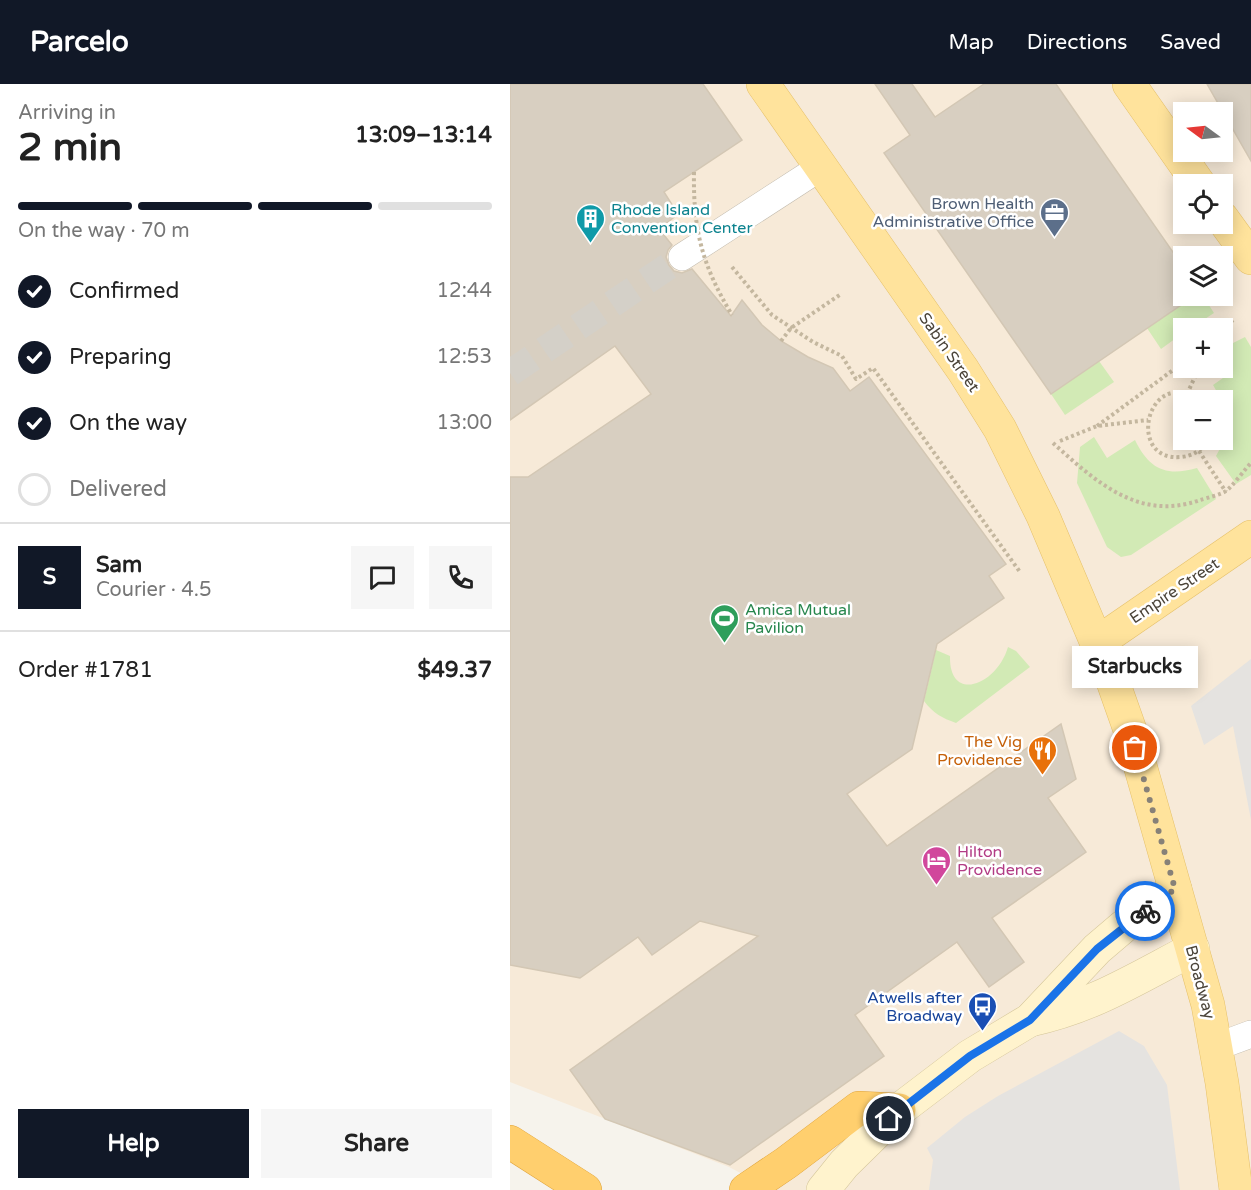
<!DOCTYPE html>
<meta charset="utf-8">
<style>
:root{--surface:#fff;--page:#f6f6f6;--text:#222;--muted:#767676;--line:#e0e0e0;--accent:#111827}
body{margin:0;font-family:"Varela Round",sans-serif;background:var(--page);color:var(--text);height:100vh;display:flex;flex-direction:column;font-size:22px;white-space:nowrap}
*{box-sizing:border-box;margin:0}
p{font-size:20px;color:var(--muted)}
.icon{flex:none;width:33px;height:33px;fill:none;stroke:currentColor;stroke-width:2;stroke-linecap:round;stroke-linejoin:round}
.map{position:relative;flex:1;overflow:hidden}
.drawer{display:flex;flex-direction:column;background:var(--surface);width:510px}
.drawer>*{flex:none}
.needle{width:39px;rotate:285deg}
.controls{position:absolute;left:663px;top:18px;display:grid;gap:12px}
.controls a{display:grid;place-items:center;width:60px;height:60px;border-radius:0px;background:var(--surface);box-shadow:0 3px 15px #0003;font-size:30px}
.pin{position:absolute;display:grid;place-items:center;width:51px;height:51px;color:#fff;margin:-26px;border:3px solid #fff;border-radius:50%;box-shadow:0 2px 6px #0007}
.courier{position:absolute;display:grid;place-items:center;width:60px;height:60px;margin:-30px;border:4px solid #1a73e8;border-radius:50%;background:#fff;color:#222;box-shadow:0 2px 8px #0007}
.bubble{position:absolute;height:42px;border-radius:0px;background:var(--surface);box-shadow:0 3px 15px #0003;font-size:20px;font-weight:800;line-height:42px;text-align:center}
.headline em{font-style:normal;font-weight:800}
.headline div{display:flex;flex-direction:column-reverse}
.headline{display:flex;align-items:center;justify-content:space-between;height:102px;padding:0 18px}
h1{font-size:39px;font-weight:800;line-height:45px}
.bar{display:grid;grid-template-columns:repeat(4,1fr);gap:9px 6px;align-content:center;height:72px;padding:0 18px}
.bar i{height:8px;border-radius:4px;background:var(--line)}
.bar .on{background:var(--accent)}
.bar p{grid-column:span 4}
.line{display:flex;align-items:center;gap:15px;padding:0 18px;border-top:2px solid var(--line)}
.line div{flex:1}
.round{display:grid;place-items:center;flex:none;width:63px;height:63px;border-radius:0px;background:var(--page)}
ol{padding:0 18px;list-style:none}
li{display:flex;align-items:center;gap:18px;height:66px}
li p{margin-inline-start:auto}
li .icon{padding:6px;border-radius:50%;background:var(--accent);color:#fff;stroke-width:4}
li:last-child{color:var(--muted)}
li i{width:33px;height:33px;border:3px solid var(--line);border-radius:50%}
.action{display:flex;gap:12px;margin-top:auto;padding:12px 18px}
.action a{flex:1;height:69px;border-radius:0px;background:var(--accent);color:#fff;font-size:24px;font-weight:800;line-height:69px;text-align:center}
.action a+a{background:var(--page);color:var(--text)}
header{display:flex;align-items:center;gap:36px;box-sizing:border-box;height:84px;padding:0 30px;background:var(--accent);color:#fff}
header strong{font-size:28px}
nav{display:flex;gap:33px;margin-inline-start:auto;font-size:21px}
main{display:flex;flex:1;min-height:0}
.map>svg:first-child{display:block}
.commercial{fill:#f7ead8;fill-rule:evenodd}
.green{fill:#d2eab5}
.parking{fill:#e5e3e0}
.building{fill:#d8cfc1;stroke:#d3c7b4;stroke-width:1.5}
.lines{fill:none;stroke-linecap:round;stroke-linejoin:round}
.street-tunnel{stroke:#d4d0c8;stroke-width:27;stroke-dasharray:27 14;stroke-linecap:butt}
.street-casing{stroke:#c2bbae;stroke-width:28}
.secondary-casing{stroke:#d6c79b;stroke-width:34}
.primary-casing{stroke:#e6c16a;stroke-width:34}
.highway-casing{stroke:#e0a43c;stroke-width:34}
.path{stroke:#c4b79f;stroke-width:4;stroke-dasharray:3 3;stroke-linecap:butt}
.street{stroke:#fff;stroke-width:27}
.secondary{stroke:#fff3cd;stroke-width:33}
.primary{stroke:#ffe39c;stroke-width:33}
.highway{stroke:#ffcf6e;stroke-width:33}
.path-bridge{stroke:#c4b79f;stroke-width:4;stroke-dasharray:3 3;stroke-linecap:butt}
.done{stroke:#878178;stroke-width:6;stroke-dasharray:0 10.8}
.route{stroke:#1a73e8;stroke-width:8}
.labels{text-anchor:middle;stroke-width:5;stroke-linejoin:round;paint-order:stroke}
.service-label{font-size:16px;fill:#4e5e75;stroke:#fff;text-anchor:end}
.culture-label{font-size:16px;fill:#0d838f;stroke:#fff;text-anchor:start}
.street-label{font-size:16px;fill:#4b4439;stroke:#fff}
.leisure-label{font-size:16px;fill:#27864d;stroke:#fff;text-anchor:start}
.food-label{font-size:16px;fill:#c56008;stroke:#fff;text-anchor:end}
.hotel-label{font-size:16px;fill:#b23c85;stroke:#fff;text-anchor:start}
.transit-label{font-size:16px;fill:#164399;stroke:#fff;text-anchor:end}
</style>
<header>
<strong>Parcelo</strong>
<nav><a>Map</a><a>Directions</a><a>Saved</a></nav>
</header>
<main>
<section class="drawer">
<div class="headline"><div><h1>2 min</h1><p>Arriving in</p></div><em>13:09–13:14</em></div>
<div class="bar"><i class="on"></i><i class="on"></i><i class="on"></i><i></i><p>On the way · 70 m</p></div>
<ol>
<li><svg class="icon" aria-label="check" viewBox="0 0 24 24"><path d="M5 12l5 5 9-10"/></svg>Confirmed<p>12:44</p></li>
<li><svg class="icon" aria-label="check" viewBox="0 0 24 24"><path d="M5 12l5 5 9-10"/></svg>Preparing<p>12:53</p></li>
<li><svg class="icon" aria-label="check" viewBox="0 0 24 24"><path d="M5 12l5 5 9-10"/></svg>On the way<p>13:00</p></li>
<li><i></i>Delivered</li>
</ol>
<div class="line" style="height:108px"><b class="round" style="background:var(--accent);color:#fff">S</b><div><b>Sam</b><p>Courier · 4.5</p></div><a class="round"><svg class="icon" aria-label="chat" viewBox="0 0 24 24"><path d="M4 5h16v11H9l-5 4z"/></svg></a><a class="round"><svg class="icon" aria-label="phone" viewBox="0 0 24 24"><path d="M5 4h4l2 5-3 2q2 4 5 5l2-3 5 2v4C11 20 4 13 5 4z"/></svg></a></div>
<div class="line" style="height:78px"><div>Order #1781</div><b>$49.37</b></div>
<div class="action"><a>Help</a><a>Share</a></div>
</section>
<div class="map">
<svg width="741" height="1106" viewBox="0 0 741 1106">
<rect width="100%" height="100%" fill="#f6f3ec"/>
<path class="commercial" d="M 0,0 L 741,0 L 741,1106 L 263,1106 L 219,1083 L 0,998 ZM 674,28 L 712,28 L 712,68 L 674,68 ZM 674,100 L 712,100 L 712,140 L 674,140 ZM 674,172 L 712,172 L 712,212 L 674,212 ZM 674,244 L 712,244 L 712,284 L 674,284 ZM 674,316 L 712,316 L 712,356 L 674,356 Z"/>
<g class="green">
<polygon points="685,212 693,212 704,229 681,244 674,244 673,249 651,265 637,244"/>
<path d="M 735,253 L 741,263 L 741,391 L 726,400 L 706,372 C 724,341 720,330 703,301 L 723,287 L 713,269 L 713,264 Z"/>
<polygon points="589,277 604,298 555,331 541,310"/>
<path d="M 584,353 L 597,374 L 625,356 C 639,385 656,393 687,384 L 706,415 L 621,471 L 611,473 L 597,463 L 567,399 L 570,363 Z"/>
<path d="M 498,563 L 506,567 L 520,583 L 446,639 C 432,634 423,629 414,617 L 426,566 L 440,572 C 439,620 487,601 498,563 Z"/>
</g>
<g class="parking">
<polygon points="741,575 741,736 723,642 694,661 681,622"/>
<polygon points="609,947 634,962 657,1001 670,1106 419,1106 423,1076 417,1064 455,1033 488,1012"/>
</g>
<g class="building">
<polygon points="0,0 193,0 232,56 154,108 168,130 149,145 162,161 158,166 156,173 159,181 164,187 172,189 182,185 221,232 232,216 252,241 271,257 298,273 323,284 340,307 359,293 496,480 479,492 494,514 427,560 402,665 337,710 377,762 551,640 566,695 538,714 576,768 482,834 514,878 479,903 447,858 345,931 374,972 220,1081 95,1035 60,986 248,852 190,837 142,871 128,853 70,894 0,881 0,393 18,393 141,310 105,262 0,336"/>
<polygon points="365,0 402,0 425,33 474,0 546,0 674,184 674,219 541,310 374,69 400,51"/>
<polygon points="697,0 741,0 741,77"/>
</g>
<g class="lines">
<polyline class="street-tunnel" points="0,289 172,173"/>
<defs>
<g id="street">
<polyline points="172,173 311,83"/>
<polyline points="706,963 741,950"/>
</g>
<g id="secondary">
<path d="M 520,936 C 582,923 627,894 683,865"/>
<polyline points="313,1106 334,1080 389,1026 460,972 520,936 587,865 614,842 665,805"/>
</g>
<g id="primary">
<polyline points="253,0 453,286 490,345 533,432 602,595 620,646 698,921 712,999 726,1106"/>
<polyline points="619,0 689,100"/>
<polyline points="712,134 741,174"/>
<polyline points="587,559 741,453"/>
</g>
<g id="highway">
<polyline points="0,1058 75,1106"/>
<polyline points="236,1106 276,1079 349,1024 389,1026"/>
</g>
</defs>
<use href="#street" class="street-casing"/>
<use href="#secondary" class="secondary-casing"/>
<use href="#primary" class="primary-casing"/>
<use href="#highway" class="highway-casing"/>
<g class="path">
<polyline points="222,183 262,231 303,258 332,272 346,295 363,284 510,488"/>
<polyline points="712,246 723,236"/>
<polyline points="271,257 281,244 331,210"/>
<polyline points="677,310 689,284"/>
<path d="M 689,316 C 637,281 615,378 671,373 C 683,372 692,366 698,356"/>
<polyline points="587,342 674,278"/>
<polyline points="550,357 587,342 638,336"/>
<path d="M 543,359 C 585,397 629,438 690,416 C 697,414 712,410 716,407 C 721,404 736,384 741,379"/>
<polyline points="689,367 716,408"/>
</g>
<use href="#street" class="street"/>
<use href="#secondary" class="secondary"/>
<use href="#primary" class="primary"/>
<use href="#highway" class="highway"/>
<path class="path-bridge" d="M 184,88 C 183,146 192,181 222,231"/>
</g>
<g class="lines">
<polyline class="done" points="625,664 665,805 635,827"/>
<polyline class="route" points="379,1035 460,972 520,936 587,865 635,827"/>
</g>
<defs>
<symbol id="office-pin" viewBox="-11 -11 22 30"><path d="M0 17L-7.5 6A9.5 9.5 0 1 1 7.5 6Z" fill="#5c6f8a" stroke="#fff"/><path d="M-6-3h4V-5.5h4V-3h4V5H-6ZM-1-4.5V-3h2v-1.5ZM-6 0V1H6V0Z" fill="#fff"/></symbol>
<symbol id="building-pin" viewBox="-11 -11 22 30"><path d="M0 17L-7.5 6A9.5 9.5 0 1 1 7.5 6Z" fill="#0f9aa8" stroke="#fff"/><path d="M-4-6H4V6H1V3H-1V6H-4ZM-2.5-4.3h1.7v1.8h-1.7ZM.8-4.3h1.7v1.8H.8ZM-2.5-1h1.7V.8h-1.7ZM.8-1h1.7V.8H.8Z" fill="#fff"/></symbol>
<symbol id="stadium-pin" viewBox="-11 -11 22 30"><path d="M0 17L-7.5 6A9.5 9.5 0 1 1 7.5 6Z" fill="#2e9e5b" stroke="#fff"/><path d="M0-5a6.5 5 0 1 0 0 10a6.5 5 0 1 0 0-10ZM-3.5-1.8h7v3.6h-7Z" fill="#fff"/></symbol>
<symbol id="restaurant-pin" viewBox="-11 -11 22 30"><path d="M0 17L-7.5 6A9.5 9.5 0 1 1 7.5 6Z" fill="#e8710a" stroke="#fff"/><path d="M-5-6h1v4h1v-4h1v4h1v-4h1v5L-1.5 .5V6h-2V.5L-5-1ZM5-6V6H3V1.5H1.5Q1.5-4 5-6Z" fill="#fff"/></symbol>
<symbol id="hotel-pin" viewBox="-11 -11 22 30"><path d="M0 17L-7.5 6A9.5 9.5 0 1 1 7.5 6Z" fill="#d1479c" stroke="#fff"/><path d="M-6-4.5h1.5V1H6V5H4.5V3h-9V5H-6ZM-4 0a1.8 1.8 0 1 1 3.6 0ZM.5 0V-2.5h3Q6-2.5 6 0Z" fill="#fff"/></symbol>
<symbol id="bus-pin" viewBox="-11 -11 22 30"><path d="M0 17L-7.5 6A9.5 9.5 0 1 1 7.5 6Z" fill="#1a4fb4" stroke="#fff"/><path d="M-5-6H5V4H4V6H2V4H-2V6H-4V4H-5ZM-3.5-4V0h7V-4ZM-3.5 1.2v1.5H-2V1.2ZM2 1.2v1.5H3.5V1.2Z" fill="#fff"/></symbol>
</defs>
<g fill-rule="evenodd">
<use href="#office-pin" x="528" y="112" width="33" height="45"/>
<use href="#building-pin" x="64" y="118" width="33" height="45"/>
<use href="#stadium-pin" x="198" y="518" width="33" height="45"/>
<use href="#restaurant-pin" x="516" y="650" width="33" height="45"/>
<use href="#hotel-pin" x="410" y="760" width="33" height="45"/>
<use href="#bus-pin" x="456" y="906" width="33" height="45"/>
</g>
<g class="labels">
<g class="service-label">
<text x="524" y="125">Brown Health<tspan x="524" dy="18">Administrative Office</tspan></text>
</g>
<g class="culture-label">
<text x="101" y="131">Rhode Island<tspan x="101" dy="18">Convention Center</tspan></text>
</g>
<g class="street-label">
<text transform="translate(440 268) rotate(55)" y="6">Sabin Street</text>
<text transform="translate(664 506) rotate(-34)" y="6">Empire Street</text>
<text transform="translate(691 898) rotate(75)" y="6">Broadway</text>
</g>
<g class="leisure-label">
<text x="235" y="531">Amica Mutual<tspan x="235" dy="18">Pavilion</tspan></text>
</g>
<g class="food-label">
<text x="512" y="663">The Vig<tspan x="512" dy="18">Providence</tspan></text>
</g>
<g class="hotel-label">
<text x="447" y="773">Hilton<tspan x="447" dy="18">Providence</tspan></text>
</g>
<g class="transit-label">
<text x="452" y="919">Atwells after<tspan x="452" dy="18">Broadway</tspan></text>
</g>
</g>
</svg>
<div class="controls">
<a><svg class="needle" viewBox="-14 -14 28 28"><path d="M0-13l5 13h-10z" fill="#e53935"/><path d="M0 13l5-13h-10z" fill="#767676"/></svg></a>
<a><svg class="icon" aria-label="locate" viewBox="0 0 24 24"><circle cx="12" cy="12" r="6"/><path d="M12 2v4M12 18v4M2 12h4M18 12h4"/></svg></a>
<a><svg class="icon" aria-label="layers" viewBox="0 0 24 24"><path d="M12 4l9 5-9 5-9-5zM3 14l9 5 9-5"/></svg></a>
<a>+</a>
<a>−</a>
</div>
<div class="pin" style="left:625px;top:664px;background:#ea580c"><svg class="icon" aria-label="bag" viewBox="0 0 24 24"><path d="M5 8h14l-1 12H6zM9 8a3 3 0 0 1 6 0"/></svg></div>
<div class="pin" style="left:379px;top:1035px;background:#1f2937"><svg class="icon" aria-label="home" viewBox="0 0 24 24"><path d="M3 11l9-7 9 7M6 9v11h12V9"/></svg></div>
<div class="courier" style="left:635px;top:827px"><svg class="icon" aria-label="bike" viewBox="0 0 24 24"><circle cx="6" cy="16" r="4"/><circle cx="18" cy="16" r="4"/><path d="M6 16l4-8h5l3 8M10 8l3 8H6M13 5h3"/></svg></div>
<div class="bubble" style="left:562px;top:562px;width:126px">Starbucks</div>
</div>
</main>
